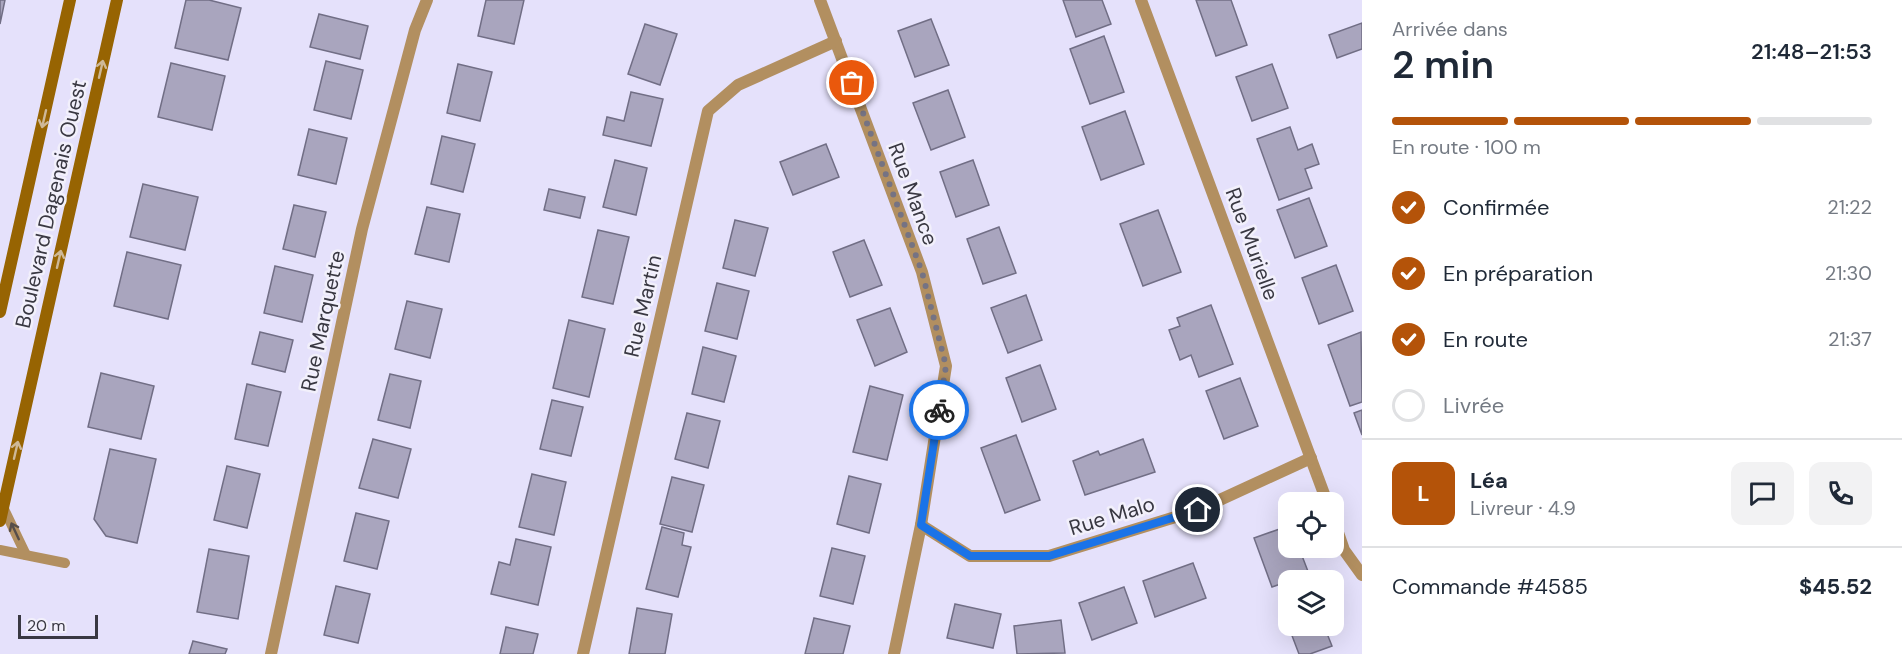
<!DOCTYPE html>
<html lang="fr">
<meta charset="utf-8">
<style>
:root{--surface:#fff;--page:#f2f2f3;--text:#1f2937;--muted:#747a83;--line:#e0e1e3;--accent:#b45309}
body{margin:0;font-family:"DM Sans",sans-serif;background:var(--page);color:var(--text);height:100vh;display:flex;flex-direction:column;font-size:22px;white-space:nowrap}
*{box-sizing:border-box;margin:0}
p{font-size:20px;color:var(--muted)}
.icon{flex:none;width:33px;height:33px;fill:none;stroke:currentColor;stroke-width:2;stroke-linecap:round;stroke-linejoin:round}
.map{position:relative;flex:1;overflow:hidden}
.sheet{display:flex;flex-direction:column;background:var(--surface);width:540px}
.sheet>*{flex:none}
.controls{position:absolute;left:1278px;top:492px;display:grid;gap:12px}
.controls a{display:grid;place-items:center;width:66px;height:66px;border-radius:12px;background:var(--surface);box-shadow:0 6px 24px #0002;font-size:30px}
.scale{position:absolute;left:18px;bottom:15px;width:80px;box-sizing:border-box;padding-left:6px;border:3px solid #393842;border-top:0;font-size:16px;line-height:21px;white-space:nowrap;color:#393842;-webkit-text-stroke:4px #f2f0fb;paint-order:stroke}
.pin{position:absolute;display:grid;place-items:center;width:51px;height:51px;color:#fff;margin:-26px;border:3px solid #fff;border-radius:50%;box-shadow:0 2px 6px #0007}
.courier{position:absolute;display:grid;place-items:center;width:60px;height:60px;margin:-30px;border:4px solid #1a73e8;border-radius:50%;background:#fff;color:#222;box-shadow:0 2px 8px #0007}
.head em{font-style:normal;font-weight:600}
.head div{display:flex;flex-direction:column-reverse}
.head{display:flex;align-items:center;justify-content:space-between;height:102px;padding:0 30px}
h1{font-size:39px;font-weight:600;line-height:45px}
.bar{display:grid;grid-template-columns:repeat(4,1fr);gap:9px 6px;align-content:center;height:72px;padding:0 30px}
.bar i{height:8px;border-radius:4px;background:var(--line)}
.bar .current{background:var(--accent)}
.bar p{grid-column:span 4}
.line{display:flex;align-items:center;gap:15px;padding:0 30px;border-top:2px solid var(--line)}
.line div{flex:1}
.round{display:grid;place-items:center;flex:none;width:63px;height:63px;border-radius:12px;background:var(--page)}
ol{padding:0 30px;list-style:none}
li{display:flex;align-items:center;gap:18px;height:66px}
li p{margin-inline-start:auto}
li .icon{padding:6px;border-radius:50%;background:var(--accent);color:#fff;stroke-width:4}
li:last-child{color:var(--muted)}
li i{width:33px;height:33px;border:3px solid var(--line);border-radius:50%}
main{display:flex;flex:1;min-height:0}
.map>svg:first-child{display:block}
.building{fill:#a9a5be;stroke:#716e85;stroke-width:1.5}
.lines{fill:none;stroke-linecap:round;stroke-linejoin:round}
.service{stroke:#b28f60;stroke-width:10}
.minor{stroke:#b28f60;stroke-width:12}
.secondary{stroke:#976402;stroke-width:12}
.oneway{stroke:#ceb897}
.oneway2{stroke:#574e4a}
.done{stroke:#757383;stroke-width:6;stroke-dasharray:0 10.8}
.route{stroke:#1a73e8;stroke-width:8}
.labels{text-anchor:middle;stroke-width:5;stroke-linejoin:round;paint-order:stroke}
.street-label{font-size:21px;fill:#393842;stroke:#f2f0fb}
</style>
<main>
<div class="map">
<svg width="1362" height="654" viewBox="0 0 1362 654">
<rect width="100%" height="100%" fill="#e5e1fb"/>
<g class="building">
<polygon points="0,0 5,0 0,24"/>
<polygon points="186,0 209,0 241,8 228,60 175,48"/>
<polygon points="486,0 524,0 514,44 478,36"/>
<polygon points="1063,0 1102,0 1111,24 1076,37"/>
<polygon points="1196,0 1231,0 1247,45 1216,56"/>
<polygon points="319,14 368,26 360,59 310,47"/>
<polygon points="931,19 949,65 915,77 898,31"/>
<polygon points="1362,23 1362,49 1337,58 1329,35"/>
<polygon points="645,24 677,34 660,85 628,74"/>
<polygon points="1104,36 1124,92 1090,104 1070,49"/>
<polygon points="326,61 363,70 351,119 314,110"/>
<polygon points="171,63 225,76 212,130 158,117"/>
<polygon points="458,64 492,72 480,121 447,113"/>
<polygon points="1272,64 1288,108 1252,121 1236,77"/>
<polygon points="948,90 965,137 931,150 913,103"/>
<polygon points="631,92 663,99 651,146 603,135 607,117 624,121"/>
<polygon points="1125,111 1144,164 1101,180 1082,127"/>
<polygon points="1290,127 1298,150 1312,144 1319,164 1305,169 1312,188 1279,200 1257,139"/>
<polygon points="309,129 347,138 336,184 298,175"/>
<polygon points="442,136 475,144 463,192 431,184"/>
<polygon points="826,144 839,177 793,195 780,162"/>
<polygon points="615,160 647,168 636,215 603,207"/>
<polygon points="973,160 989,205 956,217 940,172"/>
<polygon points="143,184 198,197 185,250 130,237"/>
<polygon points="549,189 585,197 580,218 544,210"/>
<polygon points="1309,198 1327,246 1295,258 1277,210"/>
<polygon points="294,205 326,212 315,257 283,249"/>
<polygon points="427,207 460,214 449,262 415,254"/>
<polygon points="1158,210 1181,272 1143,286 1120,224"/>
<polygon points="735,220 768,228 755,276 723,268"/>
<polygon points="999,227 1016,273 983,284 967,239"/>
<polygon points="598,230 629,237 613,304 582,297"/>
<polygon points="864,240 882,285 850,297 833,252"/>
<polygon points="127,252 181,265 168,319 114,306"/>
<polygon points="1336,265 1353,311 1319,324 1302,278"/>
<polygon points="275,266 313,275 302,322 264,313"/>
<polygon points="717,283 749,291 737,339 705,331"/>
<polygon points="1026,295 1042,340 1008,353 991,308"/>
<polygon points="407,301 442,309 430,358 395,349"/>
<polygon points="1211,305 1233,364 1199,377 1191,355 1180,360 1169,330 1180,326 1177,318"/>
<polygon points="890,308 907,352 875,366 857,320"/>
<polygon points="569,320 605,329 589,397 553,388"/>
<polygon points="260,332 293,340 285,372 252,364"/>
<polygon points="1361,332 1362,402 1350,406 1328,345"/>
<polygon points="703,347 736,356 724,402 692,394"/>
<polygon points="1040,365 1056,409 1022,422 1006,378"/>
<polygon points="101,373 154,386 141,439 88,427"/>
<polygon points="390,374 421,381 410,428 378,420"/>
<polygon points="1240,378 1258,426 1224,439 1206,391"/>
<polygon points="247,384 281,392 268,446 235,439"/>
<polygon points="870,386 903,395 887,460 853,452"/>
<polygon points="552,400 583,407 571,456 540,449"/>
<polygon points="1362,410 1362,435 1354,413"/>
<polygon points="687,413 720,421 708,468 675,459"/>
<polygon points="1016,435 1040,500 1005,513 981,448"/>
<polygon points="373,439 411,449 398,498 359,488"/>
<polygon points="1143,439 1155,472 1085,495 1073,461 1098,451 1100,455"/>
<polygon points="110,449 156,459 137,543 106,536 94,519"/>
<polygon points="227,466 260,474 247,528 214,520"/>
<polygon points="532,474 566,482 554,535 519,527"/>
<polygon points="849,476 881,484 869,533 837,524"/>
<polygon points="672,477 704,485 692,532 660,524"/>
<polygon points="356,513 389,521 377,569 344,561"/>
<polygon points="1288,526 1288,548 1299,548 1309,574 1272,587 1254,538"/>
<polygon points="662,527 684,533 682,545 691,547 678,597 646,589"/>
<polygon points="516,539 551,547 538,605 491,594 499,562 510,565"/>
<polygon points="832,548 865,556 853,604 820,596"/>
<polygon points="209,549 249,556 238,619 197,612"/>
<polygon points="1193,563 1206,598 1155,617 1143,581"/>
<polygon points="336,586 370,594 358,643 324,635"/>
<polygon points="1124,587 1137,623 1092,640 1079,603"/>
<polygon points="955,604 1001,614 993,648 947,638"/>
<polygon points="637,608 672,614 665,654 629,654"/>
<polygon points="1288,610 1288,626 1324,626 1332,646 1310,654 1299,654 1283,612"/>
<polygon points="814,618 850,626 843,654 805,654"/>
<polygon points="1061,620 1065,653 1017,654 1014,626"/>
<polygon points="506,627 538,634 533,654 500,654"/>
<polygon points="193,641 227,649 225,654 189,654"/>
</g>
<g class="lines">
<g class="service">
<polyline points="3,507 26,555"/>
<polyline points="0,550 65,563"/>
</g>
<g class="minor">
<polyline points="820,0 922,272 946,366 921,525 894,654"/>
<polyline points="1141,0 1327,502"/>
<polyline points="1334,521 1344,550 1362,575"/>
<polyline points="921,525 970,556 1049,556 1198,510 1311,458"/>
<polyline points="271,654 362,229 415,30 427,0"/>
<polyline points="583,654 708,111 738,85 836,41"/>
</g>
<g class="secondary">
<polyline points="0,312 70,0"/>
<polyline points="0,521 117,0"/>
</g>
</g>
<defs><path id="oneway-shaft" d="M-6 0H5M1.5-3L5.5 0L1.5 3" fill="none" stroke-width="1.6" stroke-linecap="round" stroke-linejoin="round" transform="scale(1.5)"/></defs>
<g class="oneway">
<use href="#oneway-shaft" transform="translate(101 69) rotate(-77)"/>
<use href="#oneway-shaft" transform="translate(44 119) rotate(103)"/>
<use href="#oneway-shaft" transform="translate(59 259) rotate(-77)"/>
<use href="#oneway-shaft" transform="translate(16 450) rotate(-77)"/>
</g>
<use class="oneway2" href="#oneway-shaft" transform="translate(15 531) rotate(-115)"/>
<g class="lines">
<polyline class="done" points="852,83 922,272 946,366 939,410"/>
<polyline class="route" points="939,410 921,525 970,556 1049,556 1198,510"/>
</g>
<g class="labels">
<g class="street-label">
<text transform="translate(913 194) rotate(70)" y="7">Rue Mance</text>
<text transform="translate(51 204) rotate(-77)" y="7">Boulevard Dagenais Ouest</text>
<text transform="translate(1252 244) rotate(70)" y="7">Rue Murielle</text>
<text transform="translate(643 306) rotate(-77)" y="7">Rue Martin</text>
<text transform="translate(323 321) rotate(-78)" y="7">Rue Marquette</text>
<text transform="translate(1112 516) rotate(-17)" y="7">Rue Malo</text>
</g>
</g>
</svg>
<div class="controls">
<a><svg class="icon" aria-label="locate" viewBox="0 0 24 24"><circle cx="12" cy="12" r="6"/><path d="M12 2v4M12 18v4M2 12h4M18 12h4"/></svg></a>
<a><svg class="icon" aria-label="layers" viewBox="0 0 24 24"><path d="M12 4l9 5-9 5-9-5zM3 14l9 5 9-5"/></svg></a>
</div>
<div class="scale">20 m</div>
<div class="pin" style="left:852px;top:83px;background:#ea580c"><svg class="icon" aria-label="bag" viewBox="0 0 24 24"><path d="M5 8h14l-1 12H6zM9 8a3 3 0 0 1 6 0"/></svg></div>
<div class="pin" style="left:1198px;top:510px;background:#1f2937"><svg class="icon" aria-label="home" viewBox="0 0 24 24"><path d="M3 11l9-7 9 7M6 9v11h12V9"/></svg></div>
<div class="courier" style="left:939px;top:410px"><svg class="icon" aria-label="bike" viewBox="0 0 24 24"><circle cx="6" cy="16" r="4"/><circle cx="18" cy="16" r="4"/><path d="M6 16l4-8h5l3 8M10 8l3 8H6M13 5h3"/></svg></div>
</div>
<section class="sheet">
<div class="head"><div><h1>2 min</h1><p>Arrivée dans</p></div><em>21:48–21:53</em></div>
<div class="bar"><i class="current"></i><i class="current"></i><i class="current"></i><i></i><p>En route · 100 m</p></div>
<ol>
<li><svg class="icon" aria-label="check" viewBox="0 0 24 24"><path d="M5 12l5 5 9-10"/></svg>Confirmée<p>21:22</p></li>
<li><svg class="icon" aria-label="check" viewBox="0 0 24 24"><path d="M5 12l5 5 9-10"/></svg>En préparation<p>21:30</p></li>
<li><svg class="icon" aria-label="check" viewBox="0 0 24 24"><path d="M5 12l5 5 9-10"/></svg>En route<p>21:37</p></li>
<li><i></i>Livrée</li>
</ol>
<div class="line" style="height:108px"><b class="round" style="background:var(--accent);color:#fff">L</b><div><b>Léa</b><p>Livreur · 4.9</p></div><a class="round"><svg class="icon" aria-label="chat" viewBox="0 0 24 24"><path d="M4 5h16v11H9l-5 4z"/></svg></a><a class="round"><svg class="icon" aria-label="phone" viewBox="0 0 24 24"><path d="M5 4h4l2 5-3 2q2 4 5 5l2-3 5 2v4C11 20 4 13 5 4z"/></svg></a></div>
<div class="line" style="height:78px"><div>Commande #4585</div><b>$45.52</b></div>
</section>
</main>
